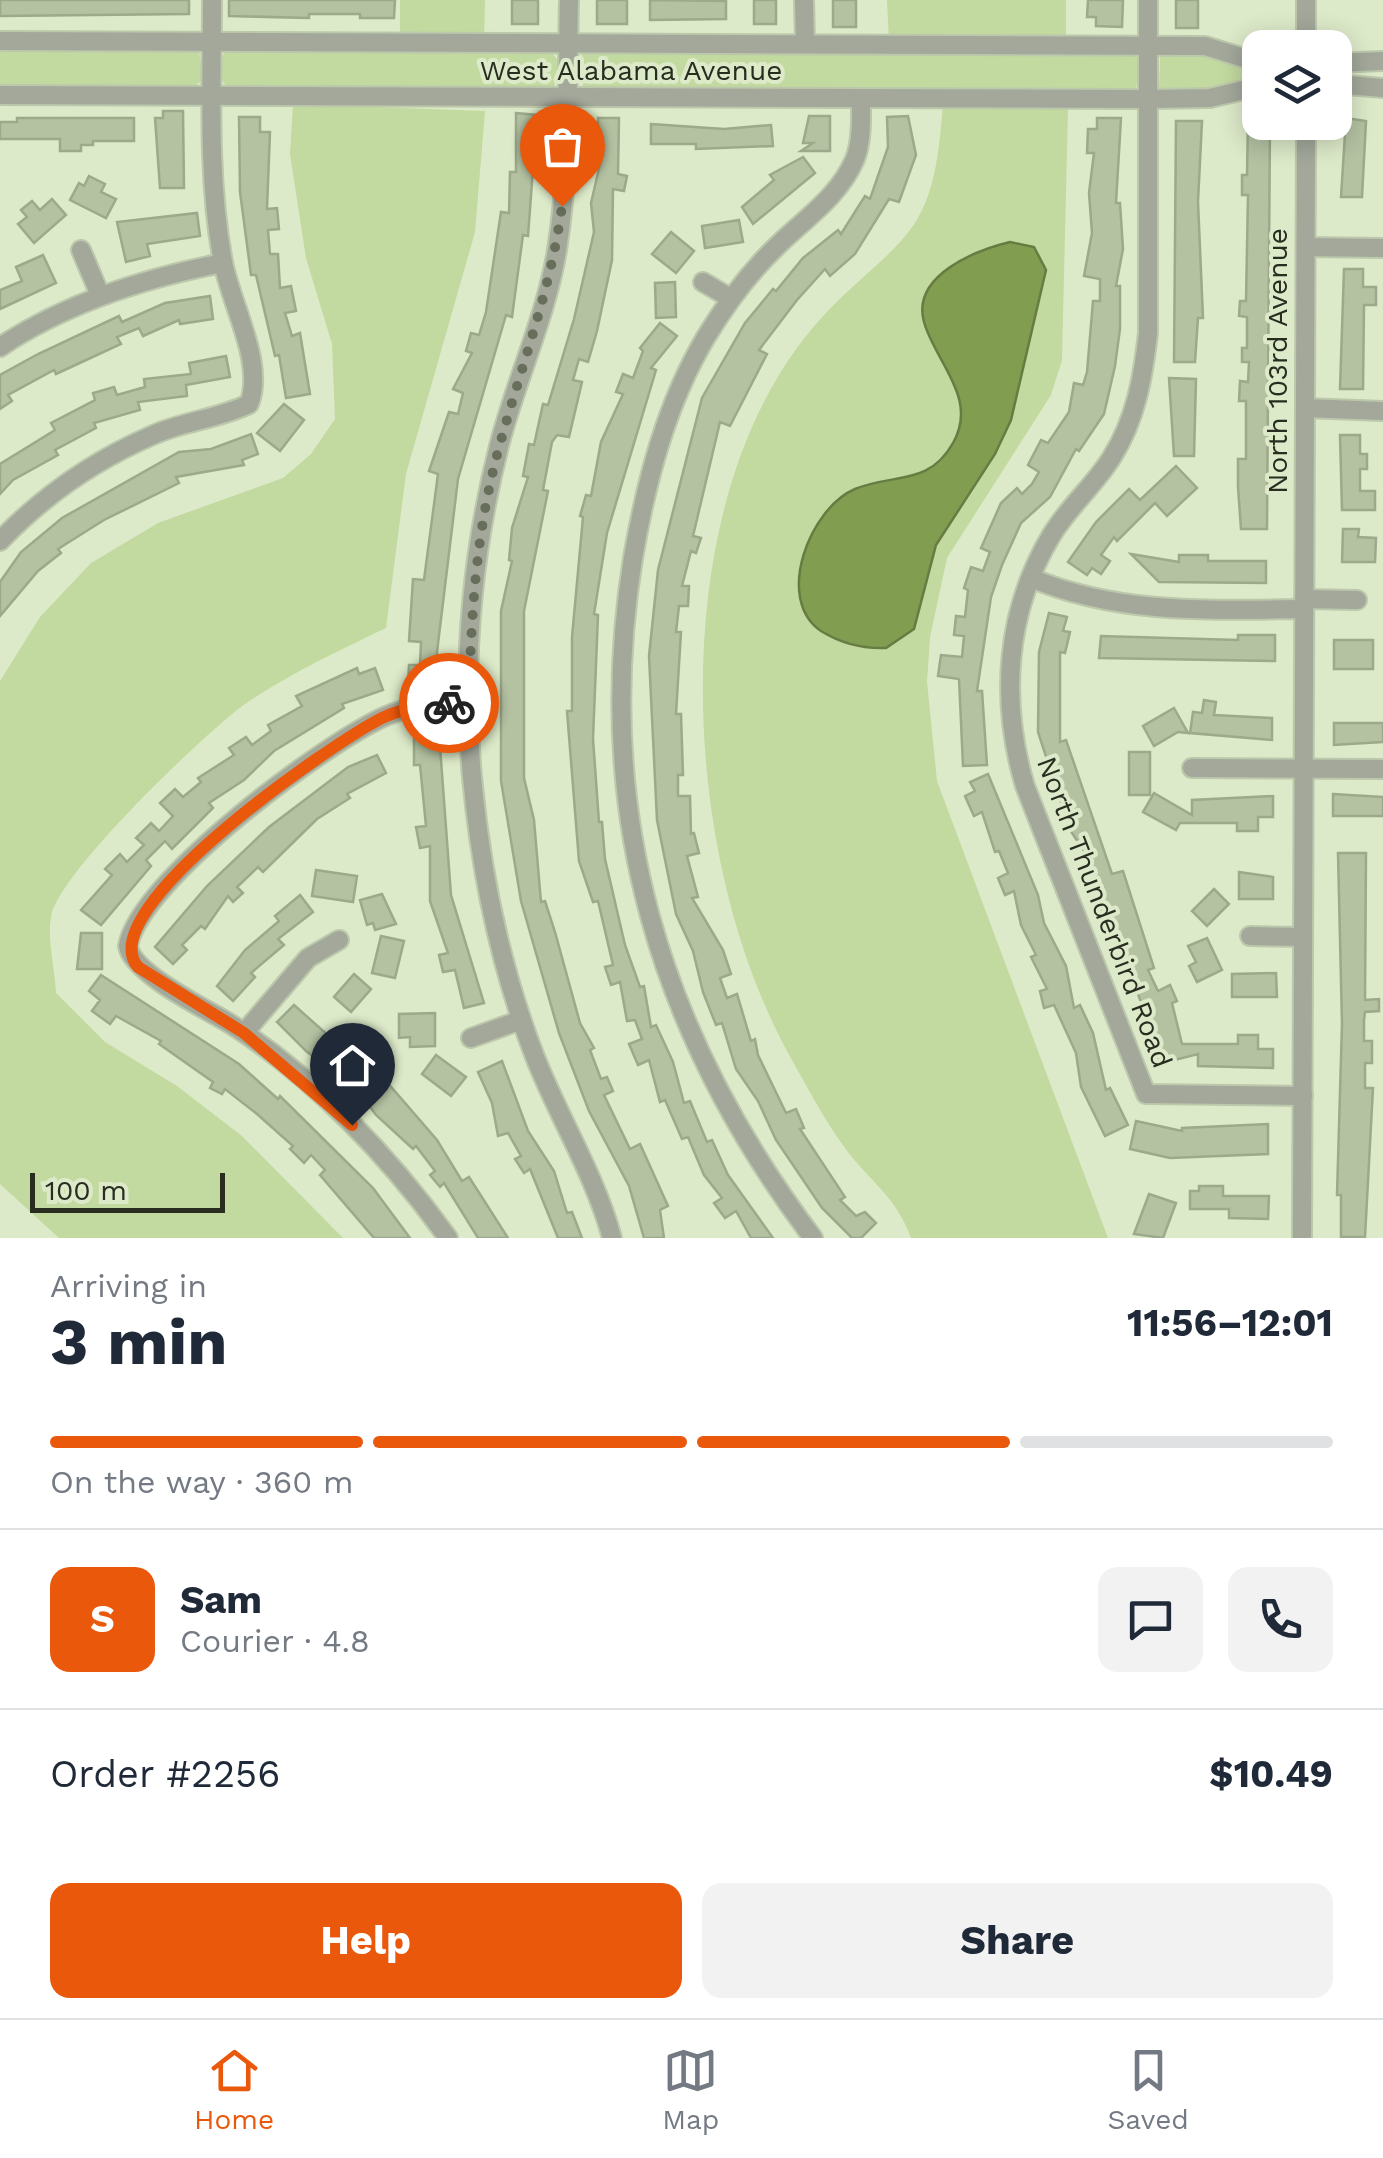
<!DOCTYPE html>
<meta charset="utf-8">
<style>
:root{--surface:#fff;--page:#f2f2f3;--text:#1f2937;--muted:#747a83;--line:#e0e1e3;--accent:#ea580c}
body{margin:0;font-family:"Work Sans",sans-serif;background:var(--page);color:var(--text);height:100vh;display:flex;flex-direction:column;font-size:38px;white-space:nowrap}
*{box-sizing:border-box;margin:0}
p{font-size:32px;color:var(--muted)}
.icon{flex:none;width:55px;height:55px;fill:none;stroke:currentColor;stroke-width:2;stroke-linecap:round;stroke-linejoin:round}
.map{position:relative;height:1238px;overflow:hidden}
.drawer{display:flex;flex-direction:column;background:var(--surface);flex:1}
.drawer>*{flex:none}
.fabs{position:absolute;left:1242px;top:30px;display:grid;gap:20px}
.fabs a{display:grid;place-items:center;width:110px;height:110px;border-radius:20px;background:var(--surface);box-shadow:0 5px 25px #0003;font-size:50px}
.scale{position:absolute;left:30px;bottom:25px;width:195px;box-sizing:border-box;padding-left:10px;border:5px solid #282d20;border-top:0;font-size:28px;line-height:35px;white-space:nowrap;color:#282d20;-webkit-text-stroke:8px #ddeac9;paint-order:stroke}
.pin{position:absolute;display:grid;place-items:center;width:85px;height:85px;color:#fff;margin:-102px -42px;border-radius:50% 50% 50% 0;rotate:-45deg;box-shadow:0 0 10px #0007}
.pin .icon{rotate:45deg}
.courier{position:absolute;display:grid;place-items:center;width:100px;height:100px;margin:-50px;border:8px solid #ea580c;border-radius:50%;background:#fff;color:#222;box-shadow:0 2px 12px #0007}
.head em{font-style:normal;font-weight:700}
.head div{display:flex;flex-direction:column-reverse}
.head{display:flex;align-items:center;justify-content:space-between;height:170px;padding:0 50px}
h1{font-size:65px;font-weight:700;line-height:75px}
.bar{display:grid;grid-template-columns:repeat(4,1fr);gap:15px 10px;align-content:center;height:120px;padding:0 50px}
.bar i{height:12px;border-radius:8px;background:var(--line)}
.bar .current{background:var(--accent)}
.bar p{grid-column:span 4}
.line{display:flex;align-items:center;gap:25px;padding:0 50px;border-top:2px solid var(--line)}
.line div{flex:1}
.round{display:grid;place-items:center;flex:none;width:105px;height:105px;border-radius:20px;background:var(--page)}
.primary-button{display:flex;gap:20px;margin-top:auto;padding:20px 50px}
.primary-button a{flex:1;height:115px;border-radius:20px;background:var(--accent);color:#fff;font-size:40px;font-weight:700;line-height:115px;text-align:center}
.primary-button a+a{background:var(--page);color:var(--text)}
.menu{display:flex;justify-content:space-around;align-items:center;height:140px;border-top:2px solid var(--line);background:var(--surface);font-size:28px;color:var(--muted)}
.menu a{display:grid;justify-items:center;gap:5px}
.menu .current{color:var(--accent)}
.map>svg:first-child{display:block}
.green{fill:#c2d99f}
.water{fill:#819e50;stroke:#667c42;stroke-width:2.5}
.building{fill:#b4c2a2;stroke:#9ca98a;stroke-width:2.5}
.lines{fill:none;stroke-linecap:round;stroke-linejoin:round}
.minor-casing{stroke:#bcc8ab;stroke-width:22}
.minor{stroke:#a3a89b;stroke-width:18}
.done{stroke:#676f5b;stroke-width:10;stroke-dasharray:0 18}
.route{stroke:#ea580c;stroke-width:12}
.labels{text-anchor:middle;stroke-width:8;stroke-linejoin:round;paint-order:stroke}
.street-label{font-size:28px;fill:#282d20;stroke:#ddeac9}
</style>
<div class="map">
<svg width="1383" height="1238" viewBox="0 0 1383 1238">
<rect width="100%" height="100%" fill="#ddeac9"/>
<g class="green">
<polygon points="400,0 485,0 484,43 400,43"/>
<polygon points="887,0 1066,0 1066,46 889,43"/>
<polygon points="0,47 199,50 203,80 192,88 0,87"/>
<path d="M 229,48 L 550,50 L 558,61 L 557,82 L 550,90 L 227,87 C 217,77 218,57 229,48 Z"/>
<path d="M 585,51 L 1135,54 L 1140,59 L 1136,90 L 586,89 C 577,81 576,60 585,51 Z"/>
<polygon points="1212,53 1243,66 1245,78 1230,89 1159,88 1160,56"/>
<path d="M 293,104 L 485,111 L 475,232 L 406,474 L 386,628 C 338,651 289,674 245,704 C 205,733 58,873 51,917 C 47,939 55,970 56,993 L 105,1042 L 177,1086 L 242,1136 L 343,1238 L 59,1238 L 0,1184 L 0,681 L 40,617 L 91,563 L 158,523 L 283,478 L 311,454 L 335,419 L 332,344 L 306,258 L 290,154 Z"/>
<path d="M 943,106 L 1068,108 L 1062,360 L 1051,395 L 947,558 L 930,637 L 927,682 L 937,781 L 1108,1238 L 911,1238 C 896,1196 870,1182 845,1148 C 823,1118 805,1083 787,1051 C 688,868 668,571 772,387 C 792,351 816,321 846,293 C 869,271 898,249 915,223 C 937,188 939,146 943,106 Z"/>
</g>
<path class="water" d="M 1010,242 L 1034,247 L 1046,270 L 1011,420 L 995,454 L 936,545 L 914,629 L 886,648 C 862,649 842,644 821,631 C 774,599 810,508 855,489 C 894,473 929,486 953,443 C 979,398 935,362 924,322 C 911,275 977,250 1010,242 Z"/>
<g class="building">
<polygon points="0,0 189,0 189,14 0,16"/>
<polygon points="229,0 395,0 394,18 360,18 360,14 309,14 309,18 229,16"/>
<rect x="512" y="0" width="26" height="24"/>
<rect x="597" y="0" width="30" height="24"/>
<polygon points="650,0 726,1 726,19 650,20"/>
<rect x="754" y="0" width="22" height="24"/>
<rect x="833" y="0" width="23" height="27"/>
<polygon points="1088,0 1123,0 1122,27 1096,26 1096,17 1087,17"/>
<rect x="1176" y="0" width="22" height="28"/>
<polygon points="163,111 183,111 184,188 160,188 155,118 163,118"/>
<polygon points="516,113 537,115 528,236 523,235 512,317 506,315 458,479 437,652 439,685 408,684 409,665 420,665 421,642 409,641 413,579 424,580 438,474 429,471 449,412 458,414 463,393 453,389 472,353 466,351 471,333 479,335 486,312 501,212 509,213 510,172 516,172"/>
<polygon points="809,116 830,116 830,151 801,151 813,143 803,143"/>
<polygon points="908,116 916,155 899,202 889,199 855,254 830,276 825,269 797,300 759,350 767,354 730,426 720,422 693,536 701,538 696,553 691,551 682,586 689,586 688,606 679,606 676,632 681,632 676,714 681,714 683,775 678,775 678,796 690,796 691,834 694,833 699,853 687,856 698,897 692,898 723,950 731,974 720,978 727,998 737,994 751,1041 755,1039 758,1055 786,1113 796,1109 804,1128 800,1129 845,1197 840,1200 856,1216 865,1212 876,1223 861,1238 852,1238 822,1208 776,1140 758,1101 736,1069 722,1023 716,1025 703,992 693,951 676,914 657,820 649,656 658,570 702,398 745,323 773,289 776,291 803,258 838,230 841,234 865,196 870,199 888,147 887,117"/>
<polygon points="239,117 260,117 260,132 270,132 267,209 277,208 279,229 268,230 270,254 278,254 280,288 291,286 296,311 285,313 292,336 300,333 310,394 286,398 279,355 275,356 256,275 251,275 240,192"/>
<polygon points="17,118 134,118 134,141 93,141 93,145 81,145 81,151 60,151 60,139 0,139 0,122 17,122"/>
<polygon points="598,118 619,118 618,174 627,176 624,191 613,189 612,260 597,331 588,362 579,359 573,380 582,382 569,437 557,435 552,442 543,490 548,491 524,611 524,778 534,820 541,902 545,901 555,932 580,1023 594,1048 590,1050 601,1079 607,1077 613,1091 604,1095 630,1149 640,1144 668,1206 660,1210 664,1238 644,1238 629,1186 589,1111 559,1033 521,901 501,781 501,611 512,561 509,560 512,528 528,477 523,476 529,444 534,445 543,404 548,405 574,319 594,232 591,203 603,151 598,151"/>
<polygon points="1097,118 1121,118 1116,203 1120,203 1123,249 1116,286 1120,286 1120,329 1115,366 1104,414 1079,451 1076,449 1050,497 1021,523 1002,565 991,597 977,691 982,691 987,765 963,766 959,679 938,676 941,655 962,657 964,636 954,635 956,616 965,617 968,590 964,588 971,567 983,571 990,552 981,548 1001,503 1017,488 1022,494 1032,484 1039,472 1028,465 1041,440 1048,443 1069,412 1074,383 1083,385 1087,372 1093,301 1100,301 1100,279 1084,276 1092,233 1089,193 1094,153 1087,153 1088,129 1097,129"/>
<polygon points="1346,118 1366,121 1362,197 1341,197"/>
<polygon points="1248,120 1270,122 1267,529 1241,529 1238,487 1238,459 1246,459 1246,401 1239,401 1240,381 1248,382 1249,362 1242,362 1242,348 1247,348 1247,317 1239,316 1240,301 1246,301 1248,195 1242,195 1242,175 1247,175"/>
<polygon points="1176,121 1202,121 1198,202 1203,318 1198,318 1195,362 1174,362"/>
<polygon points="651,124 724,129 771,125 773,146 696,149 696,144 651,144"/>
<polygon points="803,157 815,173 753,224 742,207 774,180 770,175"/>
<polygon points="89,176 105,184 101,192 116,199 106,218 70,200 79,183 84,186"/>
<polygon points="52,199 66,215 34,243 18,224 27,217 21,210 32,201 40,210"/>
<polygon points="197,213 200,236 147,244 150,256 126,262 117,222"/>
<polygon points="739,220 743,242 705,248 702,226"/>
<polygon points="671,232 694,251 676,273 652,254"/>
<polygon points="43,255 56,283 0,309 0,290 22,281 16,267"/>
<polygon points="1344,269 1363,269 1363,287 1376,287 1376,305 1364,305 1363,389 1340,389"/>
<polygon points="675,282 676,317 656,318 655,283"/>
<polygon points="210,296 213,319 180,324 179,320 143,336 139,328 117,337 121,344 56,374 54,370 8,395 12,401 0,409 0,375 38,354 119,316 122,322 165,303"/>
<polygon points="660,323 677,336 651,368 656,370 607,533 594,614 598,615 593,739 599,822 602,822 605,859 625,945 640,987 644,986 651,1027 656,1025 673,1062 684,1103 690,1101 707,1142 712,1140 728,1175 773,1238 751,1238 736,1211 725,1218 714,1203 722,1198 704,1175 688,1137 682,1139 665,1100 660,1102 649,1060 638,1065 629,1044 642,1039 635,1020 627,1021 620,982 611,985 605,967 613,965 598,901 593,902 579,861 567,711 572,711 572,637 583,517 580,516 586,495 591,496 601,442 623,394 616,392 623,374 633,378 643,351 640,348"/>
<polygon points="226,356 230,377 186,385 187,396 138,402 140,410 94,423 96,428 55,450 58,455 13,480 0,494 0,464 55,430 51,423 95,400 93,393 114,387 117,395 145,387 144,379 191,374 189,363"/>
<polygon points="1169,378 1196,379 1194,456 1174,456"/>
<polygon points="284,404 304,420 280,451 257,433"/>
<polygon points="251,434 258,454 242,460 244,465 176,477 179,483 104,520 58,549 61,553 38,571 0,616 0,582 21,552 62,518 179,452 211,449"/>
<polygon points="1340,435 1360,435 1360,454 1367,454 1367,469 1360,469 1360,491 1375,491 1375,510 1342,510"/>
<polygon points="1176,466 1197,488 1167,516 1155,503 1117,541 1114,537 1101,555 1110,561 1101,574 1092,568 1087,575 1068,562 1096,522 1129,489 1140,500"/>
<polygon points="1343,529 1359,529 1358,537 1376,538 1375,562 1342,562"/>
<polygon points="1131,554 1179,562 1179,555 1208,555 1208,561 1266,561 1266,583 1159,582"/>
<polygon points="1049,613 1067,617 1063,631 1070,632 1065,653 1060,652 1060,742 1066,740 1112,874 1123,871 1154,968 1148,970 1158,991 1170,985 1177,1001 1172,1003 1182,1044 1238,1044 1238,1035 1258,1035 1258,1049 1273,1049 1273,1068 1198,1066 1198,1054 1159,1064 1148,1021 1119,943 1096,899 1088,857 1070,830 1038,732 1039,652"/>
<polygon points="1238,635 1275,635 1275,661 1099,658 1101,636 1238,640"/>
<rect x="1334" y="640" width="39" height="29"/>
<polygon points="357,668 359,674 375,668 383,690 342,704 344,708 274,751 244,780 209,803 213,808 172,849 165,841 146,860 151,866 101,925 81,910 112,875 105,869 120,854 127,862 144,845 136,838 151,823 159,831 173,816 160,803 175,789 183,797 201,782 198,778 234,755 229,748 246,737 252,745 271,731 268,725 302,706 296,696"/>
<polygon points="1204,700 1216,702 1214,715 1272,718 1272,740 1190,733 1193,712 1202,713"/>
<polygon points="1174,708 1188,733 1178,732 1154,746 1143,726"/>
<polygon points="1334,723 1383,723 1383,742 1334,745"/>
<polygon points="439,733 451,895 484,1003 464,1008 455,970 443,972 439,955 448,953 430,901 430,846 420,848 416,827 426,826 420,765 414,765 414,734"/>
<rect x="1129" y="752" width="21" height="43"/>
<polygon points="377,755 386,773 347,794 350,798 317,819 263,872 258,867 237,887 243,893 233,902 228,896 205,929 201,926 182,945 187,950 173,964 155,947 207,886 269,827 348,767"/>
<polygon points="988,774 1038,895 1044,923 1066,966 1074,1008 1080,1005 1093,1033 1106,1090 1110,1088 1128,1125 1105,1136 1081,1087 1076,1053 1054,1005 1044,1008 1040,991 1047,989 1031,957 1036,955 1021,925 1014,891 1005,895 998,878 1008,873 999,851 995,852 982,812 974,816 965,796 975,791 970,782"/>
<polygon points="1154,793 1192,815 1192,800 1273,796 1273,817 1258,817 1258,831 1237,831 1237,823 1180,823 1176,830 1143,812"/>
<polygon points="1333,794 1383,797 1383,816 1333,816"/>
<polygon points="1338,853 1366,853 1365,1000 1379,999 1379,1011 1365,1012 1364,1020 1364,1041 1372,1041 1372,1063 1365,1063 1365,1088 1373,1088 1365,1237 1341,1237 1341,1195 1337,1195 1342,1024"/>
<polygon points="316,870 357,876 353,902 312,896"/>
<polygon points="1239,872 1273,877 1273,899 1239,899"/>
<polygon points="1214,889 1229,904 1207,926 1192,911"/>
<polygon points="382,894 396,924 375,930 373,923 367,925 360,900"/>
<polygon points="300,895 313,912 278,939 284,945 251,973 255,977 233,1001 217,986 245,950 279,921 275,916"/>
<polygon points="81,933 102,933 102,969 77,969"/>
<polygon points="381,936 404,941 395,978 372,973"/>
<polygon points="1207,938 1222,970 1197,982 1189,966 1196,962 1188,946"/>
<polygon points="1276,973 1277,997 1232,997 1232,974"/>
<polygon points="354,974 371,989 351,1012 334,997"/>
<polygon points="101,975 239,1064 278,1099 280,1096 373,1188 410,1238 374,1238 320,1175 325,1170 311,1155 304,1163 290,1149 293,1146 257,1114 225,1089 222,1094 210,1088 213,1082 159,1044 161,1041 116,1016 110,1024 92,1011 100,1000 89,991"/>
<polygon points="294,1005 367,1070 373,1066 437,1140 462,1181 469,1177 508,1238 478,1238 444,1183 440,1187 430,1175 435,1171 416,1146 413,1149 376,1115 346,1075 343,1079 306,1051 277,1022"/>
<polygon points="435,1013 435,1046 410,1047 410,1037 399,1038 399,1014"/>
<polygon points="436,1055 466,1077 451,1096 422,1074"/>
<polygon points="502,1061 528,1131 554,1171 567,1213 572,1212 582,1238 558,1238 530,1169 524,1173 515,1159 521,1156 508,1133 498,1136 492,1103 478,1072"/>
<polygon points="1136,1121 1182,1131 1182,1128 1268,1124 1268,1154 1170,1158 1130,1149"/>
<polygon points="1199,1186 1223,1186 1223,1196 1269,1196 1268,1219 1229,1218 1229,1209 1190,1209 1190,1191 1199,1191"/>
<polygon points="1149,1194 1176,1203 1163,1238 1134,1234"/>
</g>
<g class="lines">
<defs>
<g id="minor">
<path d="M 569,0 C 567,83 570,168 557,250 C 546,317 516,380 499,446 C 472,553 462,667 472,777 C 481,873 500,967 535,1057 C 559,1118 595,1175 612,1238"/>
<polyline points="804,0 805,43"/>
<path d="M 1148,0 L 1148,333 C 1143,377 1136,419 1112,457 C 1095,485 1068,507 1051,536 C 1005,613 1000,702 1025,786 L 1146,1094 L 1303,1096"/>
<polyline points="1306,0 1306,48"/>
<polyline points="0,41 1205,46 1260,63"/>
<polyline points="1335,63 1383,61"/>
<polyline points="1335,84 1383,88"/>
<polyline points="0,95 1148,99 1210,98 1260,86"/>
<polyline points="1306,247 1383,248"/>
<polyline points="81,250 100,295"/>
<polyline points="703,282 730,298"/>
<path d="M 0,347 C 67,302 145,278 223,263"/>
<polyline points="1305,408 1383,411"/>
<path d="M 0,541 C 43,496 95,460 153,435 C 184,421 218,419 249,404 C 265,363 231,305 223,262 C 207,177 212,87 212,0"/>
<path d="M 1031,578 C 1120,615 1210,610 1304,609"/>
<polyline points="1304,599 1357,600"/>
<polyline points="1192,768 1383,769"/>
<polyline points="1250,936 1303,937"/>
<polyline points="244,1033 308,958 339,940"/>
<polyline points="471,1038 521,1020"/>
<path d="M 448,1238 C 389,1156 314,1077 229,1023 C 204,1008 132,973 128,946 C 139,881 326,742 386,716 C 412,705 441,703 469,703"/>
<path d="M 813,1238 C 660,1035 592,812 633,558 C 646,482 666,404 706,337 C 726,304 747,275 775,248 C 803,220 839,197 855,159 C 862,141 861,118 861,99"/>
<polyline points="1302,1238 1306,122"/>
</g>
</defs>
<use href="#minor" class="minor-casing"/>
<use href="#minor" class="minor"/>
</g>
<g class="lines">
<path class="done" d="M 449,703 L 469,703 C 471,615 476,529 500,444 C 522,364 551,289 562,206"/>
<path class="route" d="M 352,1125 L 244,1033 L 138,967 C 89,910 334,742 382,718 C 403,708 426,705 449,703"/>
</g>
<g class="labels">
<g class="street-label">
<text x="631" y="80">West Alabama Avenue</text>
<text transform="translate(1277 361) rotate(-90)" y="10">North 103rd Avenue</text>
<text transform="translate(1105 912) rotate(69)" y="10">North Thunderbird Road</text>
</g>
</g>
</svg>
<div class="fabs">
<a><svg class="icon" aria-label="layers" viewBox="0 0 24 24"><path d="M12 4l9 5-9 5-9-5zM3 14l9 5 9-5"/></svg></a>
</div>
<div class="scale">100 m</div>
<div class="pin" style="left:562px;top:206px;background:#ea580c"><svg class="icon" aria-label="bag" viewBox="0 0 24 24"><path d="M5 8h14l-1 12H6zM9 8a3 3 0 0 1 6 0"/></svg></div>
<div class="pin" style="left:352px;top:1125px;background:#1f2937"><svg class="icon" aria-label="home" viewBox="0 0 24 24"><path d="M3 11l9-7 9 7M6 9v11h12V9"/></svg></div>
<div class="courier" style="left:449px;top:703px"><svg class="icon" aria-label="bike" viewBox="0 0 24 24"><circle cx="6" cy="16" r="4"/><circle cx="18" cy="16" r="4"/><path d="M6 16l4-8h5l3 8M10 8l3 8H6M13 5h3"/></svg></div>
</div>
<section class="drawer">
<div class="head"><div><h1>3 min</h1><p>Arriving in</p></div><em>11:56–12:01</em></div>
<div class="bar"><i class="current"></i><i class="current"></i><i class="current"></i><i></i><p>On the way · 360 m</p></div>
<div class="line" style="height:180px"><b class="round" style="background:var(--accent);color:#fff">S</b><div><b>Sam</b><p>Courier · 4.8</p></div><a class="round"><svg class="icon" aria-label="chat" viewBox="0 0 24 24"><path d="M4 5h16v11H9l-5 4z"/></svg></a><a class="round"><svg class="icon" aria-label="phone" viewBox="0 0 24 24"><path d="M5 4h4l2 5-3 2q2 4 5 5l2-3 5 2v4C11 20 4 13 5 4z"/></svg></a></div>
<div class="line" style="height:130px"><div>Order #2256</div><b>$10.49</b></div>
<div class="primary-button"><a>Help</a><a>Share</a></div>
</section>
<nav class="menu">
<a class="current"><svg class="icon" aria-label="home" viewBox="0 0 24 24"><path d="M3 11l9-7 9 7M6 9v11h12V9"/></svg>Home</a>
<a><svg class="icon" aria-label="map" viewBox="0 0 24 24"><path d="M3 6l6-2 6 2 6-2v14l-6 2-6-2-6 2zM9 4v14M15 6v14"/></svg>Map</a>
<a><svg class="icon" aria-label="saved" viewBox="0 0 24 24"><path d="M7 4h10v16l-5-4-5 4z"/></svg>Saved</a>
</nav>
